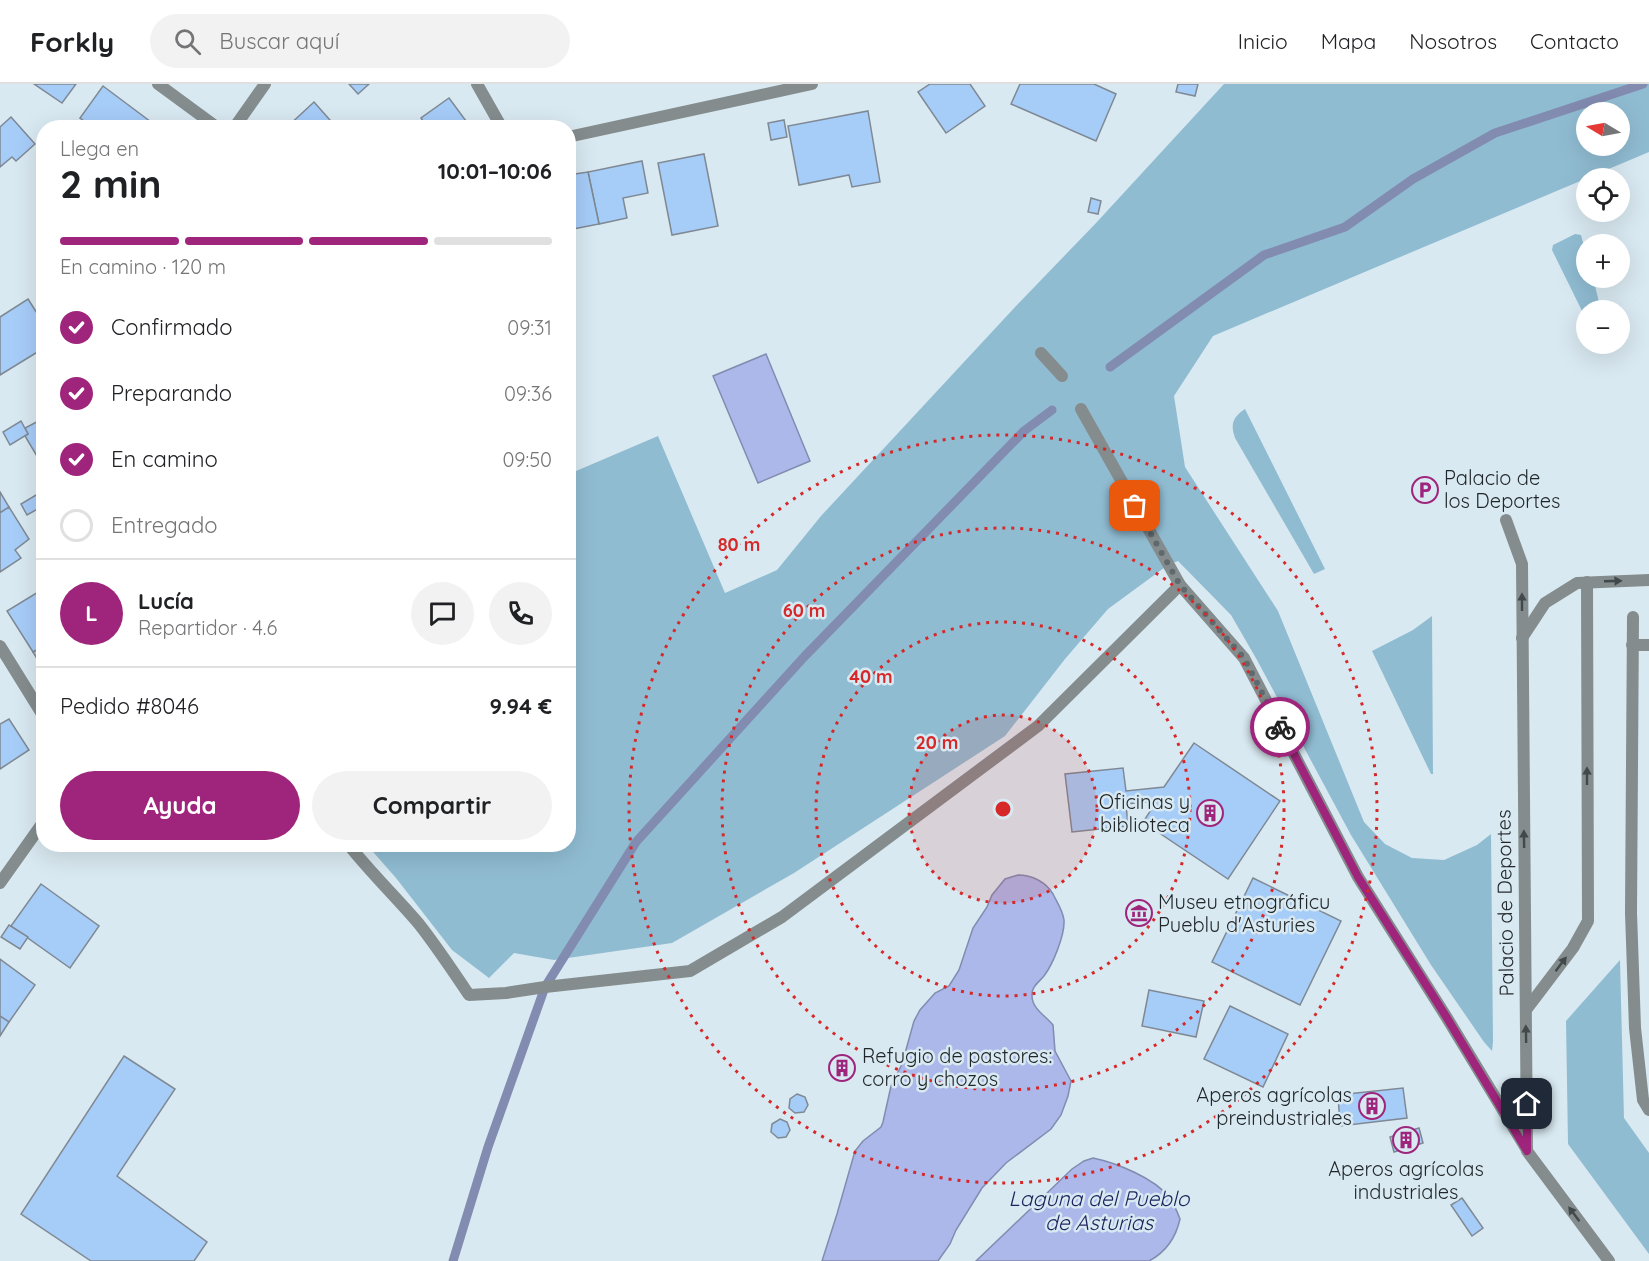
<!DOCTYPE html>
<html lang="es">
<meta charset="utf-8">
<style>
:root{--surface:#fff;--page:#f2f2f2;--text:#202124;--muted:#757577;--line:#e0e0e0;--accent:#9f257c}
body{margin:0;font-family:Quicksand,sans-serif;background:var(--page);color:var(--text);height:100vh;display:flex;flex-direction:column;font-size:22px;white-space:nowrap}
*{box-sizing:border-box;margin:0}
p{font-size:20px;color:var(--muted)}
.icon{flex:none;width:33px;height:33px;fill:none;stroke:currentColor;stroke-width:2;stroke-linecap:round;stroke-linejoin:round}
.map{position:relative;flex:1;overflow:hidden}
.details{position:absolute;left:36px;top:36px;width:540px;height:732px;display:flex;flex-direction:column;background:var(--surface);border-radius:24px;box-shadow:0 6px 24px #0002}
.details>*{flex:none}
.needle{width:39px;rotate:280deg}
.buttons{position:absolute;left:1576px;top:18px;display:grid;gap:12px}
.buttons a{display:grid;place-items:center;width:54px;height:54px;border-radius:50%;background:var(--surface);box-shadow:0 6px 24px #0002;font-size:30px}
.pin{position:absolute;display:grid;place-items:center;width:51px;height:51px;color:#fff;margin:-26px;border-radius:12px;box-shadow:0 3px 9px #0006}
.courier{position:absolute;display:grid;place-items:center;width:60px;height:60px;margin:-30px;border:4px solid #9f257c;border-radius:50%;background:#fff;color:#222;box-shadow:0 2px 8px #0007}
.overview em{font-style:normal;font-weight:700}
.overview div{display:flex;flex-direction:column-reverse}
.overview{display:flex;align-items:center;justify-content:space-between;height:102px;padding:0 24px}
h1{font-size:39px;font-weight:700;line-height:45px}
.bar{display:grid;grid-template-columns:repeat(4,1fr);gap:9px 6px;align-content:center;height:72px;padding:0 24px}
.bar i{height:8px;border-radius:4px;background:var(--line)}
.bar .on{background:var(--accent)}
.bar p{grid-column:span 4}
.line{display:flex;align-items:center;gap:15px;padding:0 24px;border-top:2px solid var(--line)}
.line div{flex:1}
.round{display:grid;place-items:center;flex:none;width:63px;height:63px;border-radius:32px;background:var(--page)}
ol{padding:0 24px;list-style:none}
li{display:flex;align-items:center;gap:18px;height:66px}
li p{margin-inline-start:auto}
li .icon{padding:6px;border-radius:50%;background:var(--accent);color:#fff;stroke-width:4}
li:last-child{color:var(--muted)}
li i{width:33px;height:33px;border:3px solid var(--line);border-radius:50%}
.action{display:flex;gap:12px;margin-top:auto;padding:12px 24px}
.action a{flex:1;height:69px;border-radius:36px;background:var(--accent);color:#fff;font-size:24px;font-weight:700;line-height:69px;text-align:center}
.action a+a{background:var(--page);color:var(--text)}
header{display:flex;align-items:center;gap:36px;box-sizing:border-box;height:84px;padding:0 30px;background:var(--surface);border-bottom:2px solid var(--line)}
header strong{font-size:28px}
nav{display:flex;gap:33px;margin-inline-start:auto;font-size:21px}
.search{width:420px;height:54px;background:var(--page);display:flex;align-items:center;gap:15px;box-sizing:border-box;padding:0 21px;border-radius:33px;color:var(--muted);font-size:22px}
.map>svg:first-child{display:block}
.green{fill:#90bcd2;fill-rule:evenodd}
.water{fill:#acb7ea;stroke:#828bb0;stroke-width:1.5}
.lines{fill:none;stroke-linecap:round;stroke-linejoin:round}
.stream{stroke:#828bb0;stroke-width:9}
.building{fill:#a6ccf8;stroke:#7f8994;stroke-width:1.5}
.lane{stroke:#848c8d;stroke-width:12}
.street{stroke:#848c8d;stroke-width:12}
.oneway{fill:#42494b}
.done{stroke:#606a6e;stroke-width:6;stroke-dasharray:0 10.8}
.route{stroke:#9f257c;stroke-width:8}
.ring{fill:none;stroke:#d62828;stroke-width:3;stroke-dasharray:3 6}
.labels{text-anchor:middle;stroke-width:5;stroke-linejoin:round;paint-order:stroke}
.poi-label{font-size:20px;fill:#1f2528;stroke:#d9e9f1;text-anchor:start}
.street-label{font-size:20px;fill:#1f2528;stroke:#d9e9f1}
.water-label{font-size:21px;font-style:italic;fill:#1d215b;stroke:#d9e9f1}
.centre{fill:#d62828;stroke:#d9e9f1;stroke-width:3}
.ring-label{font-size:18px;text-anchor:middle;font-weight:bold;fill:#d62828;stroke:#d9e9f1;stroke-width:5;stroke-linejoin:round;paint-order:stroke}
</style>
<header>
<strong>Forkly</strong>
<div class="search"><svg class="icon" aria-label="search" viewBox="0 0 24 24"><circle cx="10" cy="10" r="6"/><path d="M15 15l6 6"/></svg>Buscar aquí</div>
<nav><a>Inicio</a><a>Mapa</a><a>Nosotros</a><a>Contacto</a></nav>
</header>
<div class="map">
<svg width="1649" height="1177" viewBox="0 0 1649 1177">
<rect width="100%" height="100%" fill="#d9e9f1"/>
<g class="green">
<path d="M 1224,0 L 1649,0 L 1649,68 L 1213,252 L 1174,312 L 1185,383 L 1278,527 L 1364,738 L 1385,760 L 1412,774 L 1444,776 L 1477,761 L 1491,750 L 1493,958 L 1492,967 L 1484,958 L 1431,881 L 1351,751 L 1257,576 L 1231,531 L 1178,477 L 1168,481 L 1108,525 L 1065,575 L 1005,652 L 794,789 L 672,859 L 554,876 L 514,869 L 489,894 L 452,866 L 396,794 L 367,761 L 568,760 L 569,390 L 658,352 L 725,509 L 777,486 L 821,432 L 1016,222 L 1096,139 ZM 1587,28 L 1620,28 L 1620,62 L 1587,62 Z"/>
<polygon points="1575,150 1581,151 1587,173 1587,194 1593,194 1601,226 1587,226 1587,237 1552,166 1553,161"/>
<path d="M 1245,325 L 1325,485 L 1314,490 L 1235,354 C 1230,340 1233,333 1245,325 Z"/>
<polygon points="1432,532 1433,690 1431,690 1372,567 1413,546"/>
<polygon points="1620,876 1624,1034 1649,1069 1649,1170 1568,1060 1566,937"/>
</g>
<g class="water">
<polygon points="766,270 810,377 758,399 713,292"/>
<path d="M 1018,791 C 1032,791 1046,798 1053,810 C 1057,818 1063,827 1064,836 C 1065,851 1053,880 1044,892 C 1039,898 1031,903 1032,912 C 1032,925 1046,932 1053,941 L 1055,967 L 1071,997 L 1068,1012 L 1061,1031 L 1051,1045 L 1006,1079 L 982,1104 L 956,1146 L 950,1160 L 938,1177 L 822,1177 L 837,1130 L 855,1067 L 863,1057 L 881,1043 L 883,1038 L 891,1002 L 902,980 L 914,937 L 920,926 L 935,909 L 949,902 L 959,886 L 973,844 L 987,823 L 992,811 L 1005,795 Z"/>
<path d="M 1093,1074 C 1117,1079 1154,1094 1169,1113 C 1174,1120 1177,1127 1180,1135 C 1176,1153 1166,1168 1149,1177 L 976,1177 L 1072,1085 L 1084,1077 Z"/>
</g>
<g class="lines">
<g class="stream">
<polyline points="1110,283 1264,171 1345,143 1413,95 1495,49 1643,0"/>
<polyline points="453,1177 488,1063 545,903 636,758 804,573 1024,347 1052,326"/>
</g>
</g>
<g class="building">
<polygon points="34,0 76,0 62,19"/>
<polygon points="349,0 369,0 358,10"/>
<polygon points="930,0 970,0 985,22 946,49 918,8"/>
<polygon points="1020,0 1094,0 1116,10 1096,57 1011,20"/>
<polygon points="1178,0 1198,0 1195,12 1176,8"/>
<polygon points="103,2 159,44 93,44 80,34"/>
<polygon points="449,14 469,41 465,44 420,44 425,40 421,34"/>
<polygon points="314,18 337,44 286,44"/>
<polygon points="868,27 880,98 852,103 849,91 799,101 788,42"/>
<polygon points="11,33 35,60 16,77 12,73 0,83 0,43"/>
<polygon points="784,36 787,53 771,56 768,39"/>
<polygon points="704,70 718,142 672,151 658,79"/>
<polygon points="642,77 648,109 623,114 627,134 599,140 588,88"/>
<polygon points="588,88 599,140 568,146 568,91"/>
<polygon points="1091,114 1101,117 1098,130 1088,128"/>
<polygon points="28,215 44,240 44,264 0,291 0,233"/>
<polygon points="44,334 44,384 25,352 28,350 25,344"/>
<polygon points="21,337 28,350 10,361 3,348"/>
<polygon points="0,408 9,423 0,429"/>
<polygon points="36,411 43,422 27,431 21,420"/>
<polygon points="9,423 29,455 15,466 21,474 0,488 0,429"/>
<polygon points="43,505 44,562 33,568 7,527"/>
<polygon points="44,562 44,586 33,568"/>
<polygon points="9,635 29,666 0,685 0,640"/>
<polygon points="1194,659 1280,717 1228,795 1143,738 1157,717 1126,720 1128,742 1072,748 1065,690 1123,684 1126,707 1164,703"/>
<polygon points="1253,794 1341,837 1300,921 1212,878"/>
<polygon points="41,800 99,842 70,884 11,842"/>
<polygon points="9,841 28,853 20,865 1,853"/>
<polygon points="0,875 35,901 9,938 0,932"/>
<polygon points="1149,906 1204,917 1196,953 1142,942"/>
<polygon points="1230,922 1288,950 1263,1003 1204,975"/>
<polygon points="0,932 9,938 0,952"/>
<polygon points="124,972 175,1005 117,1092 207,1158 194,1177 91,1177 21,1130"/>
<circle cx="842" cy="984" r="9"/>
<polygon points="1403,1004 1407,1034 1340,1042 1338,1011"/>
<polygon points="797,1010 805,1013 808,1021 804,1028 795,1029 789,1024 790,1015"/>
<polygon points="780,1035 787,1038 790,1046 786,1053 778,1054 771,1048 772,1040"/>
<polygon points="1419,1044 1423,1059 1394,1068 1390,1053"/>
<polygon points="1462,1114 1483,1144 1472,1152 1451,1121"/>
</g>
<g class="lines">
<g class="lane">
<polyline points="158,0 218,44"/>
<polyline points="477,0 502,44"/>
<polyline points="234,44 265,0"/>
<polyline points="568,53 812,0"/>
<polyline points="1041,269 1062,292"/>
<polyline points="1506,436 1522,480 1527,1067 1609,1177"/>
<polyline points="1180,501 1244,574 1358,793 1447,934 1527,1066"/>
<polyline points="1522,554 1545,519 1577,499 1649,496"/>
<polyline points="0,562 44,633"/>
<path d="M 348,760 C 370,788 396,813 419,840 C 437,863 453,887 469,911 L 506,909 L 545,903 L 690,887 L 782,833 L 1038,642 L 1180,501 L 1081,325"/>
<polyline points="0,799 44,737"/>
<polyline points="1526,926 1573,864 1588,837 1587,498"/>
</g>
<g class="street">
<polyline points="1633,533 1631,829 1635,944 1643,1016 1649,1026"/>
<polyline points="1632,561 1649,561"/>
</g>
</g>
<defs><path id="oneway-solid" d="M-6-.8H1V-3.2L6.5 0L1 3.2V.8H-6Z" transform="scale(1.5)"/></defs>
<g class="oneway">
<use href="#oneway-solid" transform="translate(1613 497) rotate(-2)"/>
<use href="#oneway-solid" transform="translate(1522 518) rotate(-90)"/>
<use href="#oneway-solid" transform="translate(1587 692) rotate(-90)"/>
<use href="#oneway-solid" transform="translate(1524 755) rotate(-91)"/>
<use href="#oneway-solid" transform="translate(1561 880) rotate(-53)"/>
<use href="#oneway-solid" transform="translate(1526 950) rotate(-91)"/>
<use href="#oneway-solid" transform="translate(1574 1130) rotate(-127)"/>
</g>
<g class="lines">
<polyline class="done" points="1135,422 1180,501 1244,574 1280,643"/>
<polyline class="route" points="1280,643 1358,793 1447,934 1527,1067 1527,1020"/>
</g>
<circle cx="1003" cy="725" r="94" fill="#d62828" fill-opacity=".12"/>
<g class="ring">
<circle cx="1003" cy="725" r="94"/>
<circle cx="1003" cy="725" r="187"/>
<circle cx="1003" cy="725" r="281"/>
<circle cx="1003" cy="725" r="374"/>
</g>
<defs>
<symbol id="parking-ring" viewBox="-11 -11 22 22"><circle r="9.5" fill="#d9e9f1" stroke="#9f257c" stroke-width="1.5"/><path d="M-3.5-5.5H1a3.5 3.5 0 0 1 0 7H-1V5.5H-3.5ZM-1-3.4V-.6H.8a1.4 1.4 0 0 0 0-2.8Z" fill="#9f257c"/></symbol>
<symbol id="building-ring" viewBox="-11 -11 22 22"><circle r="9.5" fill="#d9e9f1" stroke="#9f257c" stroke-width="1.5"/><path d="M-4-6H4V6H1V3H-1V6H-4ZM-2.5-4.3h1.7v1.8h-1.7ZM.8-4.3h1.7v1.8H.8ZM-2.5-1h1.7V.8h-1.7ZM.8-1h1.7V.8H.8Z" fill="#9f257c"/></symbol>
<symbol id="museum-ring" viewBox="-11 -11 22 22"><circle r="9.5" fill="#d9e9f1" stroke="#9f257c" stroke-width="1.5"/><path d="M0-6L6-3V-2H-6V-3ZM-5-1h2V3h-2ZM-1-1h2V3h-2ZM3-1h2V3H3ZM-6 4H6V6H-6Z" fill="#9f257c"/></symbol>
</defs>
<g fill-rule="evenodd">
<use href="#parking-ring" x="1410" y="391" width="30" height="30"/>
<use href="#building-ring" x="1195" y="714" width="30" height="30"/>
<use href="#museum-ring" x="1124" y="814" width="30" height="30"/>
<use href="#building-ring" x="827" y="969" width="30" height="30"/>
<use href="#building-ring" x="1357" y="1007" width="30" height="30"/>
<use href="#building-ring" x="1391" y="1041" width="30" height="30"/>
</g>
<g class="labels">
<g class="poi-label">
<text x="1444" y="401">Palacio de<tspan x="1444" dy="23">los Deportes</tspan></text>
<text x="1190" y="725" text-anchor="end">Oficinas y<tspan x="1190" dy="23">biblioteca</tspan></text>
<text x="1158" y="825">Museu etnográficu<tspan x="1158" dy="23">Pueblu d'Asturies</tspan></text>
<text x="862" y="979">Refugio de pastores:<tspan x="862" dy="23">corro y chozos</tspan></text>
<text x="1352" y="1018" text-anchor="end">Aperos agrícolas<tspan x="1352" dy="23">preindustriales</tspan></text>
<text x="1406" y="1092" text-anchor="middle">Aperos agrícolas<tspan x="1406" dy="23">industriales</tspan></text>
</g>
<g class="street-label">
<text transform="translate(1505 819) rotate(-91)" y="7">Palacio de Deportes</text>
</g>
<g class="water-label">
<text x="1099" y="1122">Laguna del Pueblo<tspan x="1099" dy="24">de Asturias</tspan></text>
</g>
</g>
<circle cx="1003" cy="725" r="9" class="centre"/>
<g class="ring-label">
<text x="739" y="467">80 m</text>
<text x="804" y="533">60 m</text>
<text x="871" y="599">40 m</text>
<text x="937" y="665">20 m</text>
</g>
</svg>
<div class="buttons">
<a><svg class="needle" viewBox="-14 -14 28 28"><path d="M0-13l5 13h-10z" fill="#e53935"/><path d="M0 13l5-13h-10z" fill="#757577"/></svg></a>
<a><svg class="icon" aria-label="locate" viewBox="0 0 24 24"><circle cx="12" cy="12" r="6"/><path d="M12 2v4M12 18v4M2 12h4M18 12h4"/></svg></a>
<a>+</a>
<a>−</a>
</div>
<div class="pin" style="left:1135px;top:422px;background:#ea580c"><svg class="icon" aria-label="bag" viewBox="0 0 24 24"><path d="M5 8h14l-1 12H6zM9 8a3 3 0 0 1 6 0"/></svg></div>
<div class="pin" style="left:1527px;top:1020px;background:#1f2937"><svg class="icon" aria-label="home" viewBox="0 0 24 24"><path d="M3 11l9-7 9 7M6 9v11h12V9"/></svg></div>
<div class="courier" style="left:1280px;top:643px"><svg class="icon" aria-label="bike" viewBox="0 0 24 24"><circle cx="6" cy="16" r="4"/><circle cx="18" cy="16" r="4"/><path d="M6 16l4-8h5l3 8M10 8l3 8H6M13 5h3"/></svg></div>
<section class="details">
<div class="overview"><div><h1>2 min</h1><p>Llega en</p></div><em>10:01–10:06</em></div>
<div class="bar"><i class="on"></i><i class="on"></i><i class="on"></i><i></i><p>En camino · 120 m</p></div>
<ol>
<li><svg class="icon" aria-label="check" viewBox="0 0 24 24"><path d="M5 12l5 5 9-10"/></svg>Confirmado<p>09:31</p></li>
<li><svg class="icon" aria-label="check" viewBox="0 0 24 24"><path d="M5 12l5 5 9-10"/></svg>Preparando<p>09:36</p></li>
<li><svg class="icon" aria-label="check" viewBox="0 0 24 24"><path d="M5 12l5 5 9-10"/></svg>En camino<p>09:50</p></li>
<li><i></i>Entregado</li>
</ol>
<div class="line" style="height:108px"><b class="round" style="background:var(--accent);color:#fff">L</b><div><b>Lucía</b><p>Repartidor · 4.6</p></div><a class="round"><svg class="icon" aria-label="chat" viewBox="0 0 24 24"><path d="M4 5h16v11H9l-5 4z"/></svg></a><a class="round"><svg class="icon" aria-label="phone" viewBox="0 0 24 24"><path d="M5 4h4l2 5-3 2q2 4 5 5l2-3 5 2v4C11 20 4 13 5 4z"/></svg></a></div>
<div class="line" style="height:78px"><div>Pedido #8046</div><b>9.94 €</b></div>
<div class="action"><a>Ayuda</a><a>Compartir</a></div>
</section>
</div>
